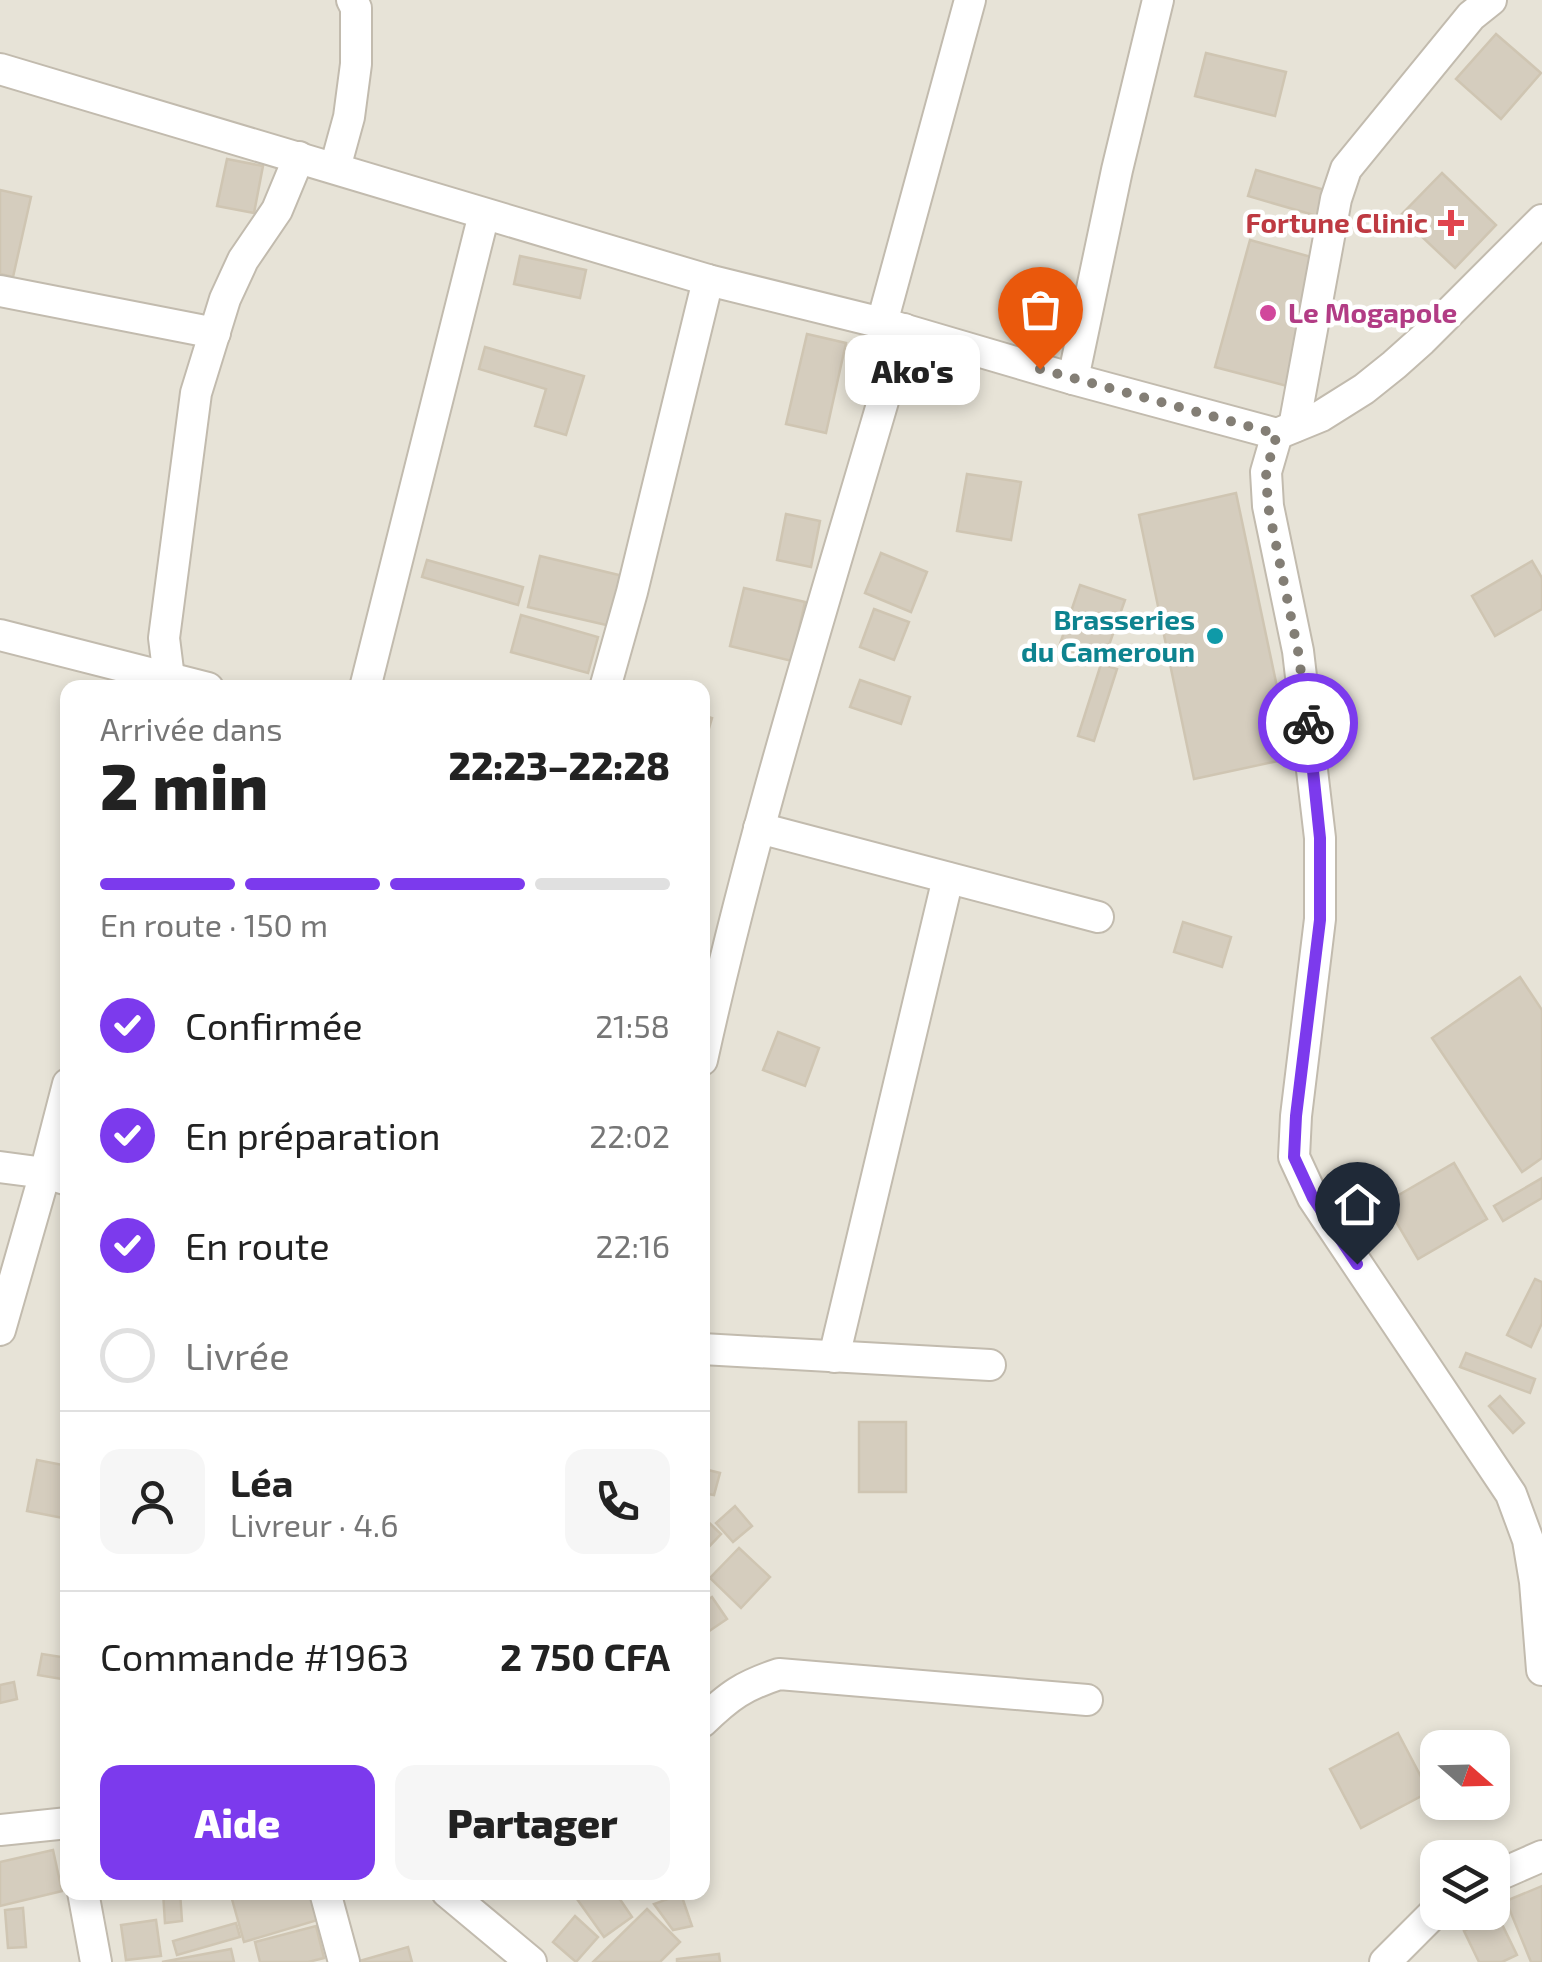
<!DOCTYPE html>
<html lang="fr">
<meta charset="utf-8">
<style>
:root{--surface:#fff;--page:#f6f6f6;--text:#222;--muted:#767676;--line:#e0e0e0;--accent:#7c3aed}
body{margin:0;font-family:"Exo 2",sans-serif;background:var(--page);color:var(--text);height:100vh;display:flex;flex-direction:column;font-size:38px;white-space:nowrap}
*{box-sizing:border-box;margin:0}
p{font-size:32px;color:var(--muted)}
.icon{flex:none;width:55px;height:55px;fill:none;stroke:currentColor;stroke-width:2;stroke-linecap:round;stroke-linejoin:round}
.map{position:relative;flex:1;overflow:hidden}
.panel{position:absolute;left:60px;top:680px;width:650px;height:1220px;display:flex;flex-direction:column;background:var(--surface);border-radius:20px;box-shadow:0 5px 15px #0003}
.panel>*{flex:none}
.needle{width:65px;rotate:110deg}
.tools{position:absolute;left:1420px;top:1730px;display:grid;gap:20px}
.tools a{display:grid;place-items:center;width:90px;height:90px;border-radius:20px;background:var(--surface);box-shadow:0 5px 15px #0003;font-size:50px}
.pin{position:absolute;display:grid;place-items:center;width:85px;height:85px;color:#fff;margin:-102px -42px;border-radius:50% 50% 50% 0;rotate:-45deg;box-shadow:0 0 10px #0007}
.pin .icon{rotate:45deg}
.courier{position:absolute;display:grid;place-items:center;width:100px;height:100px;margin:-50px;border:8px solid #7c3aed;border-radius:50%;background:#fff;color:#222;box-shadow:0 2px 12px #0007}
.bubble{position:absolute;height:70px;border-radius:20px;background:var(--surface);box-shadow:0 5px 15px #0003;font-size:32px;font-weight:800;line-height:70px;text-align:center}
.head em{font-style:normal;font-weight:800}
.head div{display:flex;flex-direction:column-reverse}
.head{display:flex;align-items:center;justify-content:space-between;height:170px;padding:0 40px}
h1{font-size:65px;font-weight:800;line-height:75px}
.bar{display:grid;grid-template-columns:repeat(4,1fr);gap:15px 10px;align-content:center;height:120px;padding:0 40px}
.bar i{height:12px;border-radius:8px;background:var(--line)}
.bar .on{background:var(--accent)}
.bar p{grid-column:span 4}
.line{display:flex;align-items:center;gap:25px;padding:0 40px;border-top:2px solid var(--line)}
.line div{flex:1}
.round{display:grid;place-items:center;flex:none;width:105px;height:105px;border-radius:20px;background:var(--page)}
ol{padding:0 40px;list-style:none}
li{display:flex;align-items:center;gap:30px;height:110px}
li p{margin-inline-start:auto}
li .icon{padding:10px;border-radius:50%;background:var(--accent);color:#fff;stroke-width:4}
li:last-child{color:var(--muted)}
li i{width:55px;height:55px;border:5px solid var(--line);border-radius:50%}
.cta{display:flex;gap:20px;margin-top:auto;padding:20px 40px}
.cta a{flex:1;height:115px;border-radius:20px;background:var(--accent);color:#fff;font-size:40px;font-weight:800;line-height:115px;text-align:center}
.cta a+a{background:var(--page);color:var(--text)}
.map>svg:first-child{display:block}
.residential{fill:#e7e3d7;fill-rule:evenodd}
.building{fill:#d5cdbe;stroke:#cfc5b2;stroke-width:2.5}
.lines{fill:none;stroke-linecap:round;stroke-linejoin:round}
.minor-casing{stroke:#c2bbae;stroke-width:34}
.minor{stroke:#fff;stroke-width:30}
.done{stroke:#837e75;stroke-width:10;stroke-dasharray:0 18}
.route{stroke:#7c3aed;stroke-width:12}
.health-dot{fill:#e0444e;stroke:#fff;stroke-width:4}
.hotel-dot{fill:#d1479c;stroke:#fff;stroke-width:4}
.culture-dot{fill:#0f9aa8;stroke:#fff;stroke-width:4}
.labels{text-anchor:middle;stroke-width:9;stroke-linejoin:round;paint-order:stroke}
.health-label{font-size:28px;font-weight:bold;fill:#be3a42;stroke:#fff;text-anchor:end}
.hotel-label{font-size:28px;font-weight:bold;fill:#b23c85;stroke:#fff;text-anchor:start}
.culture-label{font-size:28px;font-weight:bold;fill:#0d838f;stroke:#fff;text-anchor:end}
</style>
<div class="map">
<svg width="1542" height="1962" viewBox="0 0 1542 1962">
<rect width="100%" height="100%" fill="#f3f0e8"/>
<path class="residential" d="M 0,0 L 1542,0 L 1542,1962 L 0,1962 ZM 68,688 L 702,688 L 702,1892 L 68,1892 ZM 1438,1748 L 1492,1748 L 1492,1802 L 1438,1802 ZM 1438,1858 L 1492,1858 L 1492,1912 L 1438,1912 Z"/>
<g class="building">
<polygon points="1496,34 1541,73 1501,119 1456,79"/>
<polygon points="1206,53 1286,72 1275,116 1195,96"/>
<polygon points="227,159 263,166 254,213 217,206"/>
<polygon points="1256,170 1325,190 1317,216 1248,196"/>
<polygon points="1442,173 1496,225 1455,268 1400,216"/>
<polygon points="0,190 31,197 13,277 0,274"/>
<polygon points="1250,240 1322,260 1287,386 1215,367"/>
<polygon points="520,256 586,270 580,298 514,284"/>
<polygon points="807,334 846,343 826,433 786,424"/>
<polygon points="485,347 584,376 566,435 535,426 546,389 479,369"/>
<polygon points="967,474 1021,482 1011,540 957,531"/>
<polygon points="1236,493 1292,758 1194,779 1139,515"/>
<polygon points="786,514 820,521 811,567 777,560"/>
<polygon points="881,553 927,572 911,612 865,593"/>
<polygon points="540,556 627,577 615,627 528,607"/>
<polygon points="427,560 523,587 518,605 422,577"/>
<polygon points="1532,561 1542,578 1542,609 1495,636 1472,596"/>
<polygon points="1080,585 1125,600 1103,662 1059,647"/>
<polygon points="744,588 805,602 792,661 730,646"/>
<polygon points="874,609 909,622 894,660 860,647"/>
<polygon points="521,615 598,637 588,673 511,652"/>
<polygon points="1101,664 1117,669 1094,741 1078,736"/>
<polygon points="860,680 910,697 901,724 850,707"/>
<polygon points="702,715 712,718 702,752"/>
<polygon points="1183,922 1231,937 1222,967 1174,952"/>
<polygon points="1520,977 1542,1010 1542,1158 1522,1172 1432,1038"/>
<polygon points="778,1032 819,1048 805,1086 763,1070"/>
<polygon points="1454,1163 1487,1219 1418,1259 1385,1203"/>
<polygon points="1542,1178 1542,1198 1503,1221 1494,1206"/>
<polygon points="1535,1279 1542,1282 1542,1323 1531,1347 1507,1335"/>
<polygon points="1466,1353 1535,1379 1530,1393 1460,1367"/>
<polygon points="1500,1396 1524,1423 1513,1433 1489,1406"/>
<rect x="859" y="1422" width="47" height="70"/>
<polygon points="37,1460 68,1466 68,1519 27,1511"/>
<polygon points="704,1469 720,1473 714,1495 702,1493"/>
<polygon points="735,1506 752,1526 733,1542 716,1523"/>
<polygon points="702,1516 721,1534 702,1554"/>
<polygon points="739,1548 770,1577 741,1608 710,1578"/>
<polygon points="712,1597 727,1619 702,1636 702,1604"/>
<polygon points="42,1654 68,1658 68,1680 38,1675"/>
<polygon points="14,1682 17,1699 0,1703 0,1685"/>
<polygon points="1398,1733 1429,1792 1361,1828 1330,1769"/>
<polygon points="53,1850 62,1891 0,1906 0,1862"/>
<polygon points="1542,1886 1542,1962 1531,1962 1506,1901"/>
<polygon points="163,1892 180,1892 182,1921 165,1923"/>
<polygon points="230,1892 314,1892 321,1919 244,1942"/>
<polygon points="572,1892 615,1892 632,1917 604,1937"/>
<polygon points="681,1894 692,1926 673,1930 654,1904"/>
<polygon points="23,1908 26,1947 8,1948 5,1910"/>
<polygon points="647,1909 680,1942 660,1962 593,1962"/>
<polygon points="1497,1914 1517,1955 1502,1962 1479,1962 1464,1931"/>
<polygon points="575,1916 598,1937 576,1962 553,1942"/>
<polygon points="156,1920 161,1956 126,1960 121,1925"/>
<polygon points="236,1923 240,1937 177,1955 173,1941"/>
<polygon points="316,1926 324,1958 308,1962 260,1962 255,1942"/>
<polygon points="408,1947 412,1962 356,1962"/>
<polygon points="231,1949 234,1962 162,1962"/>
<polygon points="719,1954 720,1962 677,1962 677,1959"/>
</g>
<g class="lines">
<defs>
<g id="minor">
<polyline points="0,69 708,280 882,323 1073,379 1277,434 1321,416 1364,389 1394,365 1422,340 1542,220"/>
<polyline points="335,168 349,117 356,64 356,8 352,0"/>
<polyline points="0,291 215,333"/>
<polyline points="882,323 970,0"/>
<polyline points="1073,379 1117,170 1158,0"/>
<polyline points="1294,427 1336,199 1346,169 1471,16 1491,0"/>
<polyline points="1277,434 1266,472 1268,506 1298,651 1320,838 1320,919 1296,1116 1294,1157 1313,1198 1511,1494 1528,1540 1535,1582 1542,1670"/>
<polyline points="0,635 208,688"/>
<polyline points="167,688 169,678 164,638 196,393 225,299 243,260 277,210 299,157"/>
<polyline points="365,688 484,214"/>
<polyline points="605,688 632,592 708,280"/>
<polyline points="759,828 1098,917"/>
<path d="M 702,1060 C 756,814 834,572 904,329"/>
<polyline points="0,1167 45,1173 68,1180"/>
<polyline points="0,1330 45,1173 68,1084"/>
<polyline points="702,1349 990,1365"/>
<polyline points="834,1357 948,878"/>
<path d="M 702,1722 C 730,1695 743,1686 779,1674 L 1087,1700"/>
<polyline points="0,1830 68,1823"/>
<polyline points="1492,1878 1542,1856"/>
<polyline points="83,1892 96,1962"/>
<polyline points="325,1892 344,1962"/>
<polyline points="447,1892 531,1962"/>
<polyline points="1385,1962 1438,1909"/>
</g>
</defs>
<use href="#minor" class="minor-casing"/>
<use href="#minor" class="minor"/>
</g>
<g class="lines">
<polyline class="done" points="1040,369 1277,434 1266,472 1268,506 1298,651 1308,723"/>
<polyline class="route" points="1308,723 1320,838 1320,920 1296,1116 1294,1157 1313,1198 1357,1264"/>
</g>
<path class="health-dot" d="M1446 208h10v10h10v10h-10v10h-10v-10h-10v-10h10z"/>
<circle class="hotel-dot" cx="1268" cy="313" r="10"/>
<circle class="culture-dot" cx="1215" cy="636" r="10"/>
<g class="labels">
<g class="health-label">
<text x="1428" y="233">Fortune Clinic</text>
</g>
<g class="hotel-label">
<text x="1288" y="323">Le Mogapole</text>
</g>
<g class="culture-label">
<text x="1195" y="630">Brasseries<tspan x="1195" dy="32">du Cameroun</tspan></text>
</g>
</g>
</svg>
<div class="tools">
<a><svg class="needle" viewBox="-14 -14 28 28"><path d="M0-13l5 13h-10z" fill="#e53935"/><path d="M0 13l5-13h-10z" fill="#767676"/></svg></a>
<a><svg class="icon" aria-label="layers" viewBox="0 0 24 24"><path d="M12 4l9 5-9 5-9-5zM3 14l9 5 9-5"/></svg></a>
</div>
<div class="pin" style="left:1040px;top:369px;background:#ea580c"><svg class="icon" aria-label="bag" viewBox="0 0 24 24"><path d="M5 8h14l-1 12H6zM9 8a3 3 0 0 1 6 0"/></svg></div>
<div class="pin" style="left:1357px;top:1264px;background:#1f2937"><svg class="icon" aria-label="home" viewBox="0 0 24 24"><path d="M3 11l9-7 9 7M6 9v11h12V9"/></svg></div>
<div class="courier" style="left:1308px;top:723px"><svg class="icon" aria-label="bike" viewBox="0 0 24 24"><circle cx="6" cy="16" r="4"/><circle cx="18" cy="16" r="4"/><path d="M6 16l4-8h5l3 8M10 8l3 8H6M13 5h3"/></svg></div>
<div class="bubble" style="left:845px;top:335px;width:135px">Ako's</div>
<section class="panel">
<div class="head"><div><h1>2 min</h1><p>Arrivée dans</p></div><em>22:23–22:28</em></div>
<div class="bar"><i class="on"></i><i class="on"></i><i class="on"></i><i></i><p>En route · 150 m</p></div>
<ol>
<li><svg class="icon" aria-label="check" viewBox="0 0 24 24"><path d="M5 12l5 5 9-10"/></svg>Confirmée<p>21:58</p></li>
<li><svg class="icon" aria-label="check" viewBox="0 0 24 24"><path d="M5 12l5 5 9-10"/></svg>En préparation<p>22:02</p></li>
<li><svg class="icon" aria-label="check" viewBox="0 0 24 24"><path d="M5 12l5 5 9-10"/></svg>En route<p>22:16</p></li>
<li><i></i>Livrée</li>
</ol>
<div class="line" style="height:180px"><a class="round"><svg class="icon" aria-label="person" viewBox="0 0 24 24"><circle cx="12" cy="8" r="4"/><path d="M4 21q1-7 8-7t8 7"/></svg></a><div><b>Léa</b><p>Livreur · 4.6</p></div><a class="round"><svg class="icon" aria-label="phone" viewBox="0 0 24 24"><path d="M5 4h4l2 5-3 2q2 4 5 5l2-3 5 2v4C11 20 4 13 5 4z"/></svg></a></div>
<div class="line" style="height:130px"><div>Commande #1963</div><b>2 750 CFA</b></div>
<div class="cta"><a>Aide</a><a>Partager</a></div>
</section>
</div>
